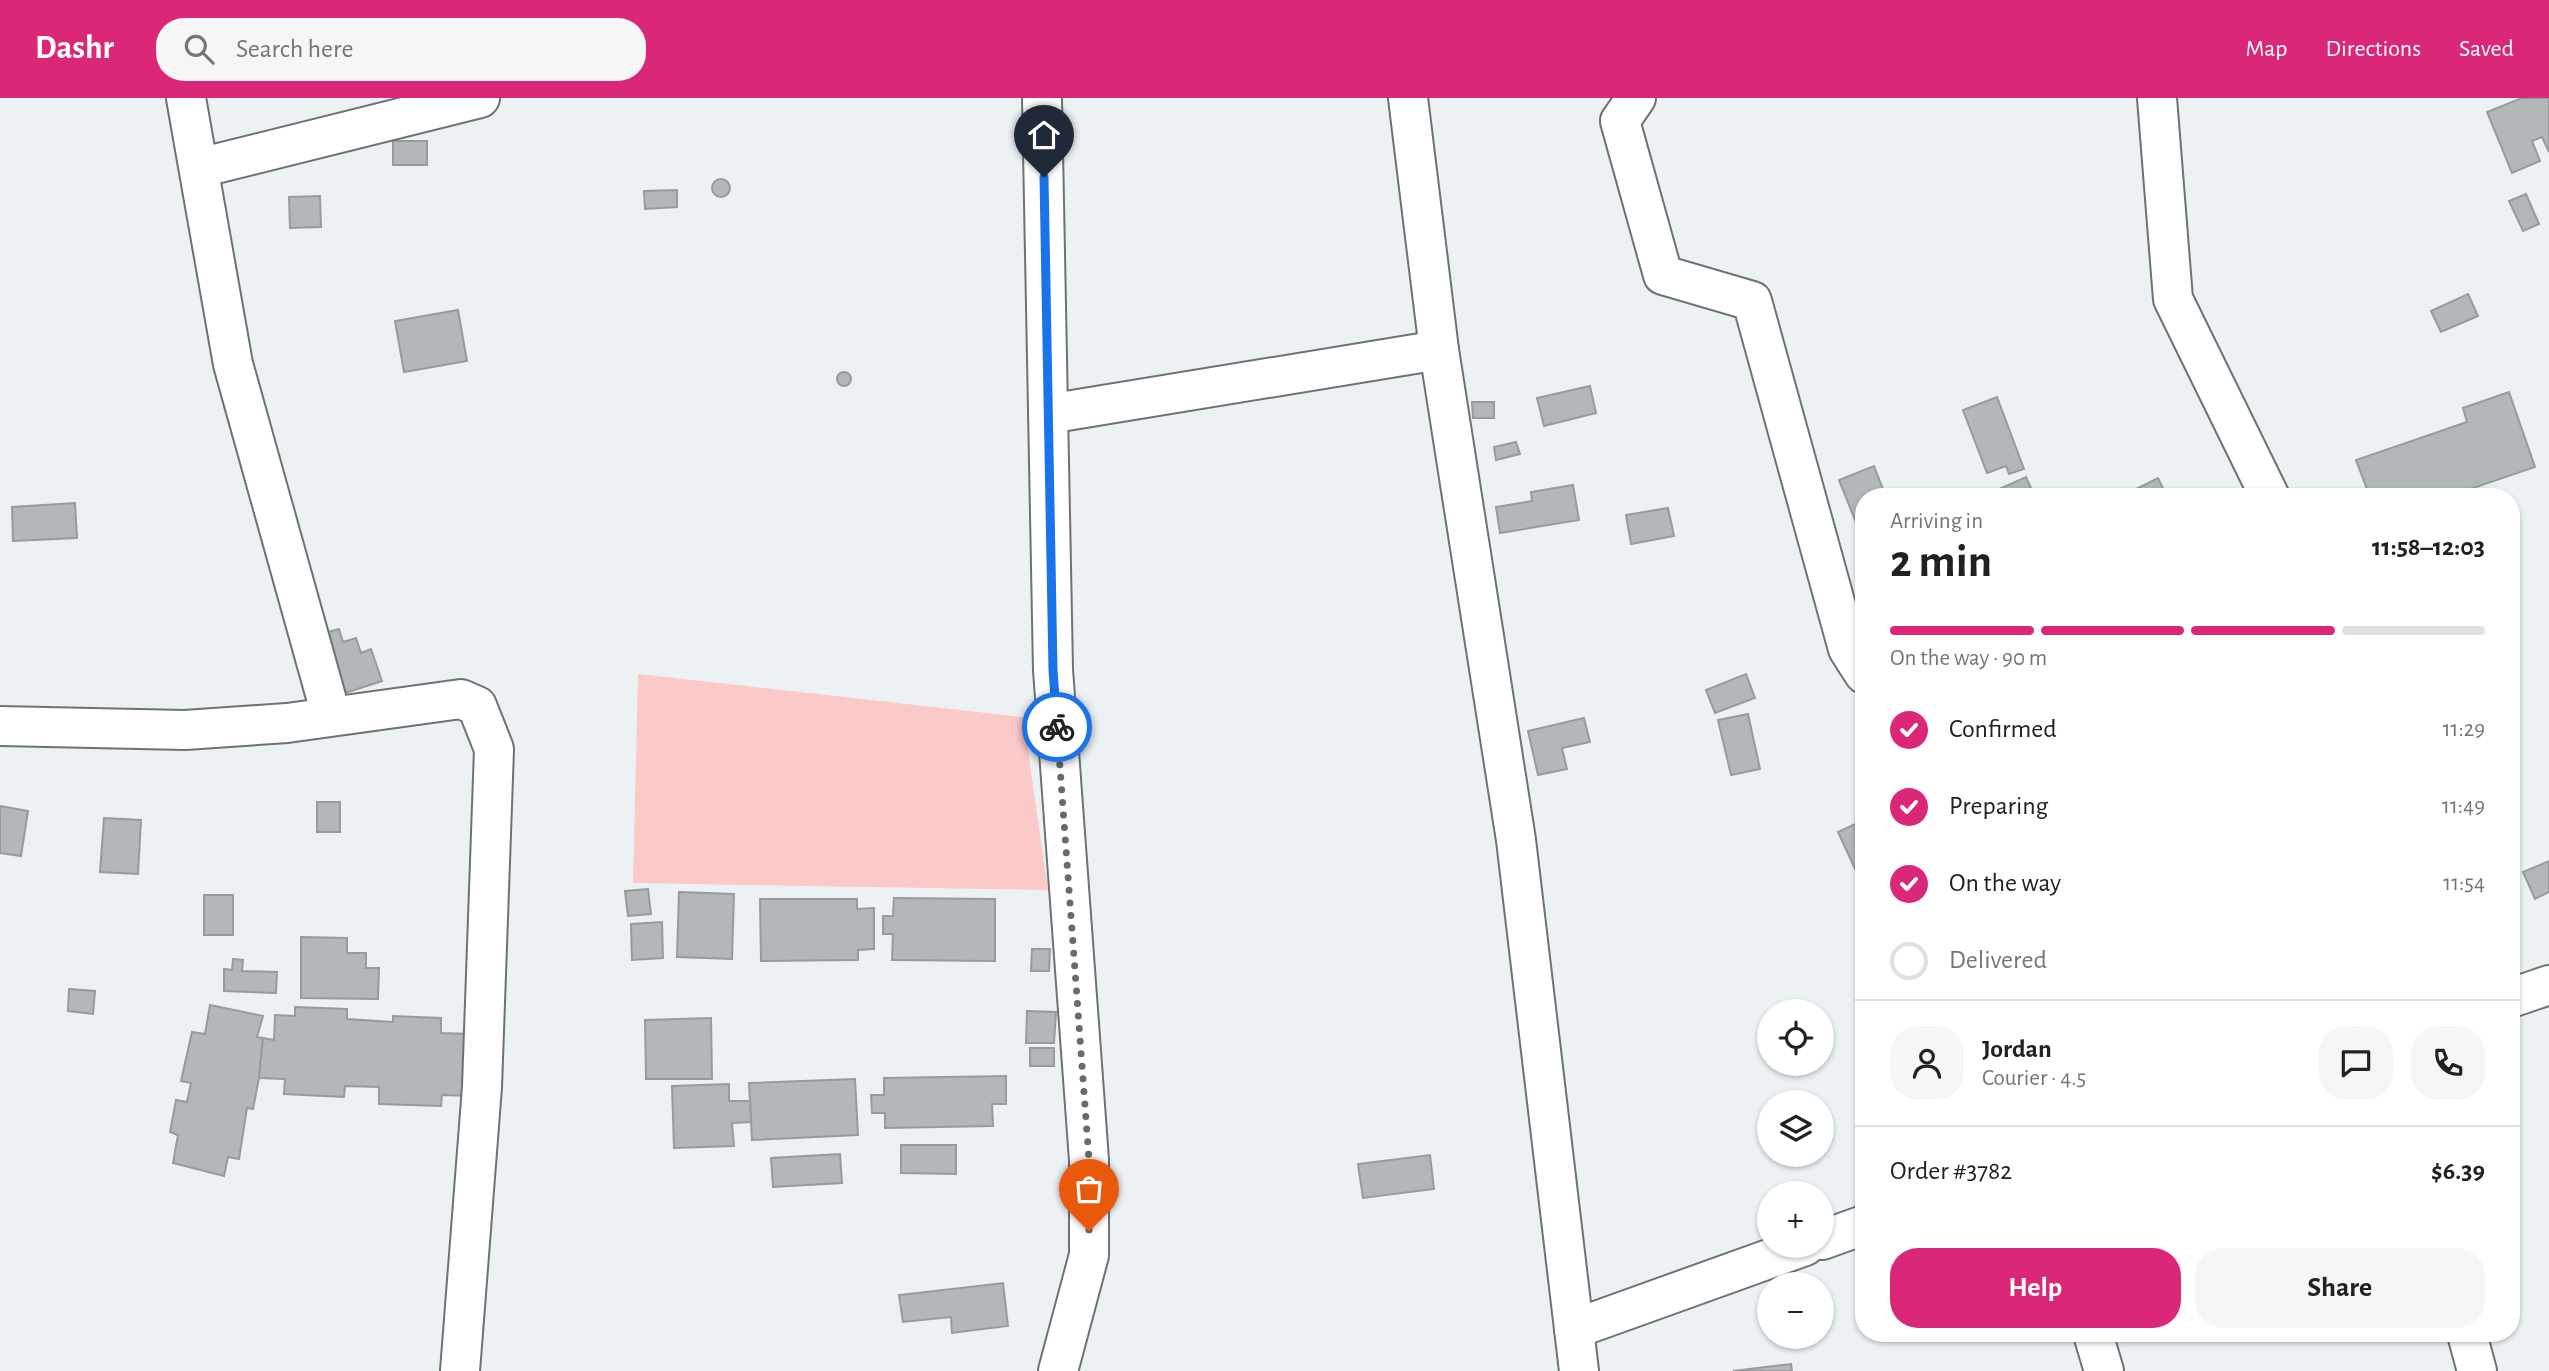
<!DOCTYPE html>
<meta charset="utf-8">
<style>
:root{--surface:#fff;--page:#f6f6f6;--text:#202124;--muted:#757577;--line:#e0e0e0;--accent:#db2777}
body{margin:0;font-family:"Alegreya Sans",sans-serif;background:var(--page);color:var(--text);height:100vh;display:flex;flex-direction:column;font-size:26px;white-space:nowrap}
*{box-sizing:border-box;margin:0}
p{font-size:23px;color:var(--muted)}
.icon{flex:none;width:38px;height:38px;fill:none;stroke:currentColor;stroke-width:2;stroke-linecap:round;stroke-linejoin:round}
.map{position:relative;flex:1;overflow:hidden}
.sheet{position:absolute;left:1855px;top:390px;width:665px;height:854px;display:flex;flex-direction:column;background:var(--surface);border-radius:28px;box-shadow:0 2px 5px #0004}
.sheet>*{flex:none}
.controls{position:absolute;left:1757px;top:901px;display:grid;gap:14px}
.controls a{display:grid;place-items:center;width:77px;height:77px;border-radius:50%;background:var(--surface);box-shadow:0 2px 5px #0004;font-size:35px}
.pin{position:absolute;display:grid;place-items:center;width:60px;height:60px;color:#fff;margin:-72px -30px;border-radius:50% 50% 50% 0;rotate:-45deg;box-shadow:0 0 7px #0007}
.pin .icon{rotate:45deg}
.courier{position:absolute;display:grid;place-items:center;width:70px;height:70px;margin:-35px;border:5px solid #1a73e8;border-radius:50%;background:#fff;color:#222;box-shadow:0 2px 9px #0007}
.overview em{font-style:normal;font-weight:700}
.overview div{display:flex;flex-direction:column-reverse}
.overview{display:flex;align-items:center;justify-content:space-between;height:119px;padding:0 35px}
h1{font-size:46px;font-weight:700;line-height:52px}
.bar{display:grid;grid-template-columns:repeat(4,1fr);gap:10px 7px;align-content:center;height:84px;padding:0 35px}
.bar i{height:9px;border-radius:5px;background:var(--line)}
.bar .current{background:var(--accent)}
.bar p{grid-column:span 4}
.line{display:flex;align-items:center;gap:18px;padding:0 35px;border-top:2px solid var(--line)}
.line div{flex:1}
.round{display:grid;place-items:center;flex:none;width:74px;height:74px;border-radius:28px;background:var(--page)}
ol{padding:0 35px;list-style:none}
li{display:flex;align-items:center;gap:21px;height:77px}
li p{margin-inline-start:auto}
li .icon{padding:7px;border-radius:50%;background:var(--accent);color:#fff;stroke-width:4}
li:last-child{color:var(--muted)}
li i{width:38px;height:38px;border:4px solid var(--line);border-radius:50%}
.button{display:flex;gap:14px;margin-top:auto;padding:14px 35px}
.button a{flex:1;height:80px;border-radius:28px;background:var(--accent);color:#fff;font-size:28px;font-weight:700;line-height:80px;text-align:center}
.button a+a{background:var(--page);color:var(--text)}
header{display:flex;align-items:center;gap:42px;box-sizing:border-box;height:98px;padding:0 35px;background:var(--accent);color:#fff}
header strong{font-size:33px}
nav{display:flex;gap:38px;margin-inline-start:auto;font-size:24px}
.search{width:490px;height:63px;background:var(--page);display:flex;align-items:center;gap:18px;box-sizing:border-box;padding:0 24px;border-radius:28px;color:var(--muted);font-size:26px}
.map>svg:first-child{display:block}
.green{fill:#fcc9c9}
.building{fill:#b2b7ba;stroke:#969b9d;stroke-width:2}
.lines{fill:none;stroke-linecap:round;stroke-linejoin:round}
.street-casing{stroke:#6d7274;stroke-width:42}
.street{stroke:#fff;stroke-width:38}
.done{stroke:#686b6d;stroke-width:7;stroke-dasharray:0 12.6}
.route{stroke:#1a73e8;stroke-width:9}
</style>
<header>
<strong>Dashr</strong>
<div class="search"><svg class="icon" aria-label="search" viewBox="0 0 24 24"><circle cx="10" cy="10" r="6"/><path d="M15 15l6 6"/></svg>Search here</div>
<nav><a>Map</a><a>Directions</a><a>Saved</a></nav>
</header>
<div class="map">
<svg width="2549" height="1273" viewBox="0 0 2549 1273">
<rect width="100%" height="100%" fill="#ecf2f4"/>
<polygon class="green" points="638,576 1023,619 1048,792 633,785"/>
<g class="building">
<polygon points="2522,0 2549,0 2549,54 2542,39 2532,43 2540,63 2512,75 2487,14"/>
<rect x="393" y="43" width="34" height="24"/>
<circle cx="721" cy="90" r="9"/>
<polygon points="677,92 677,109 645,111 644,93"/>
<polygon points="2526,96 2539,126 2523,133 2509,103"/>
<polygon points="320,98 321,129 290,130 289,99"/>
<polygon points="2468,196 2478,218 2441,234 2431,213"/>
<polygon points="458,212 467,263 404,274 395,223"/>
<circle cx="844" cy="281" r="7"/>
<polygon points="1590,288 1596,315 1544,328 1537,300"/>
<polygon points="2509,294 2535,369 2447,399 2370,399 2356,362 2467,324 2463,310"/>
<polygon points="1997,299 2024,371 2009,376 2006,368 1987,375 1963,312"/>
<polygon points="1472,304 1494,304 1494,320 1473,320"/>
<polygon points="1516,344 1520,356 1496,362 1494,349"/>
<polygon points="1874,368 1886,399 1864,399 1864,435 1861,437 1839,382"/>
<polygon points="2026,379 2035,399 2000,399 1997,392"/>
<polygon points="2158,380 2167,399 2120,399"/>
<polygon points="1573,387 1579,422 1500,435 1496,409 1532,403 1531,394"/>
<polygon points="75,405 77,440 13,443 12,409"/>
<polygon points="1668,410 1674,438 1631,446 1626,417"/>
<polygon points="339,531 343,544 356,540 361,555 371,551 382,583 345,595 325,535"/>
<polygon points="1746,576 1755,600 1715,615 1706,592"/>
<polygon points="1748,616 1760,671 1731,677 1718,622"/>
<polygon points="1584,620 1590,644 1562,650 1567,671 1538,677 1528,633"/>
<rect x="317" y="704" width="23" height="30"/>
<polygon points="0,708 28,713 21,758 0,755"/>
<polygon points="1864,708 1864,788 1863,788 1838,734 1862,723 1857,711"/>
<polygon points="104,720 141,722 138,776 100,774"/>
<polygon points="2549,763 2549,794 2535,801 2523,774"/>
<polygon points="648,791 651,816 628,818 625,793"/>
<polygon points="679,794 734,796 732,861 677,859"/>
<rect x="204" y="797" width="29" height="40"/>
<polygon points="894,800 995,801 995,863 892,862 893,836 883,836 883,818 893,818"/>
<polygon points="760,801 857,801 857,811 874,810 874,851 858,852 858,862 761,863"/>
<polygon points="662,824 663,860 632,862 631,826"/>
<polygon points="301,839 347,840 347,855 366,855 366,870 379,870 378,901 301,900"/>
<polygon points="1032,851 1050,851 1049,873 1031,873"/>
<polygon points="233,861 243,862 242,873 277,874 276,895 224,893 224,871 232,872"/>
<polygon points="69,891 95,893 93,916 68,913"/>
<polygon points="210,907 263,918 257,939 263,940 259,980 253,1011 247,1010 239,1061 228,1059 224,1078 173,1065 178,1037 170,1034 176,1002 187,1004 191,985 181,983 192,934 205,936"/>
<polygon points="295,909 347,911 347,921 393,924 393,918 441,920 441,935 471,936 468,998 442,997 441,1008 379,1006 379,989 345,988 344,999 284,996 285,981 259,980 263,940 274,942 275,917 295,918"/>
<polygon points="1027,913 1056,914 1054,945 1026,945"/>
<polygon points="711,920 712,981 646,981 645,922"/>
<rect x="1030" y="950" width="24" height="18"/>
<polygon points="1006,978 1006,1006 992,1006 993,1028 885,1030 885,1015 872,1015 871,997 884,997 884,980"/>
<polygon points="855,981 858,1037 752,1042 749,985"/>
<polygon points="729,986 729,1003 750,1003 751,1024 732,1025 734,1048 674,1050 672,988"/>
<polygon points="901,1047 956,1047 956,1076 901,1075"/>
<polygon points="840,1056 842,1085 773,1089 771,1060"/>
<polygon points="1430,1057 1434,1091 1363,1100 1358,1066"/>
<polygon points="1003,1185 1008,1228 952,1235 951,1219 903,1224 899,1197"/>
<polygon points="1791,1266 1792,1273 1733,1273"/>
</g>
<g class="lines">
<defs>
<g id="street">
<polyline points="186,0 233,266 331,617"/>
<polyline points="1042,0 1053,572 1089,1062 1089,1157 1058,1273"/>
<polyline points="1408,0 1439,252 1516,742 1579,1273"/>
<polyline points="1636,0 1620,23 1663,177 1752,203 1848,551 1864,576"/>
<polyline points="2157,0 2173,201 2270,399"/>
<polyline points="199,70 480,0"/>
<polyline points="1048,316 1439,252"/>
<polyline points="0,628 185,632 287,625 461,601 477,608 494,651 482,989 460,1273"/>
<polyline points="2511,900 2549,887"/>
<polyline points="1822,1142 1864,1127"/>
<polyline points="1574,1231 1805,1148"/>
<polyline points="2093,1236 2104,1273"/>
<polyline points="2467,1236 2477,1273"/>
</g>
</defs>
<use href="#street" class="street-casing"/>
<use href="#street" class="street"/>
</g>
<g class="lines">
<polyline class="done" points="1057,629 1089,1062 1089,1133"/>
<polyline class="route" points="1044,79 1053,572 1057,629"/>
</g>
</svg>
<div class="controls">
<a><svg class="icon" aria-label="locate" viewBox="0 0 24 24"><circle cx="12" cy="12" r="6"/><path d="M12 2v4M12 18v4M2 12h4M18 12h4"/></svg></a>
<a><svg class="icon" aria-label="layers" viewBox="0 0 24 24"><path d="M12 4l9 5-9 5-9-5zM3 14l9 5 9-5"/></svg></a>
<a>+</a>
<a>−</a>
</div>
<div class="pin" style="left:1089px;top:1133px;background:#ea580c"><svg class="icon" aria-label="bag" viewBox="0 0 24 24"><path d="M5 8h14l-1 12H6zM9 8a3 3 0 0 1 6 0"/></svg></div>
<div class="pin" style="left:1044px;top:79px;background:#1f2937"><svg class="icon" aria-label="home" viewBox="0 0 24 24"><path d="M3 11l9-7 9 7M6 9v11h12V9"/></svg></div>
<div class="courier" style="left:1057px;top:629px"><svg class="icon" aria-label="bike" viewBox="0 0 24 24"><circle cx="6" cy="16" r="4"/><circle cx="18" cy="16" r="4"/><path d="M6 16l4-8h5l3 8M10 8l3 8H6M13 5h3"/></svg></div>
<section class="sheet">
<div class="overview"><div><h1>2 min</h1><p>Arriving in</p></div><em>11:58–12:03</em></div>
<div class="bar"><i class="current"></i><i class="current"></i><i class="current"></i><i></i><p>On the way · 90 m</p></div>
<ol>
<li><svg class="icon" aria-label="check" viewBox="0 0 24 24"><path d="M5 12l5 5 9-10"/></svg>Confirmed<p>11:29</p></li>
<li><svg class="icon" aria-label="check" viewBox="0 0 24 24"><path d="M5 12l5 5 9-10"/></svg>Preparing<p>11:49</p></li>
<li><svg class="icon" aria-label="check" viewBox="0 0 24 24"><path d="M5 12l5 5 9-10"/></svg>On the way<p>11:54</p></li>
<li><i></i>Delivered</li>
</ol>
<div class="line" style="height:126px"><a class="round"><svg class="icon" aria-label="person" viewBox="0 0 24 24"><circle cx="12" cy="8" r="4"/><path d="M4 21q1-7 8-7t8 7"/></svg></a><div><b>Jordan</b><p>Courier · 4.5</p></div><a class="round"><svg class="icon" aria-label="chat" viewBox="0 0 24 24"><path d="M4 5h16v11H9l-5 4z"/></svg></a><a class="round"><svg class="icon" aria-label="phone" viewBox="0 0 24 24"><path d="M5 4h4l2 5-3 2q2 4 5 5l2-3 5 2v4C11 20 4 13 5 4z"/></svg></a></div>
<div class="line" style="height:91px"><div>Order #3782</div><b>$6.39</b></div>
<div class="button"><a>Help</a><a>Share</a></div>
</section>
</div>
